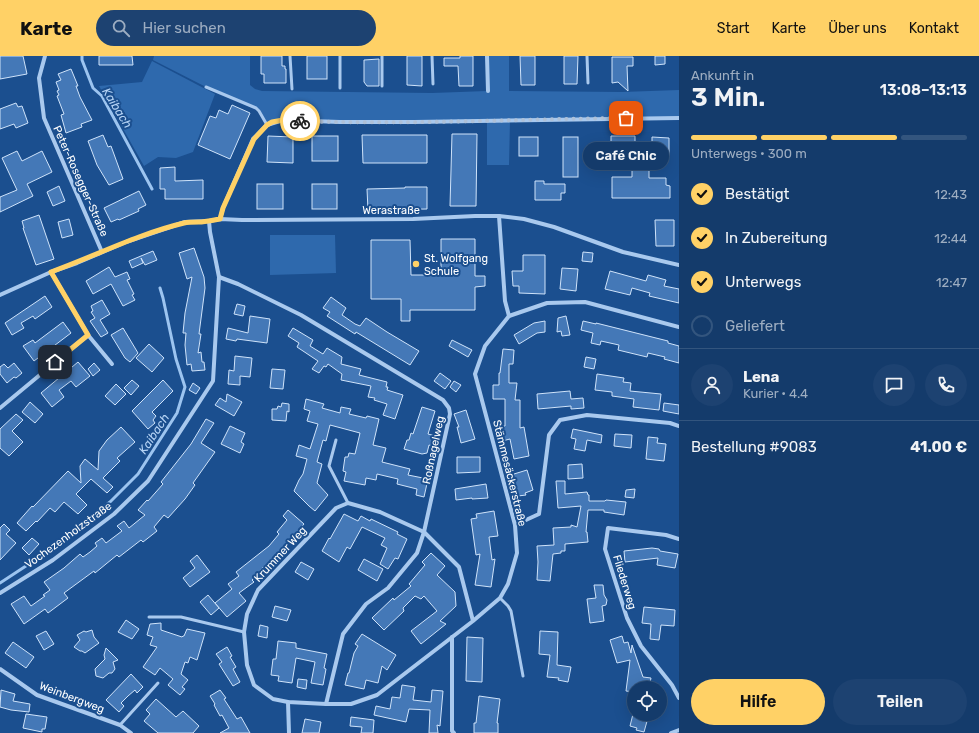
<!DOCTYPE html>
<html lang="de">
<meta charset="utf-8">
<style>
:root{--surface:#143b6b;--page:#1d4271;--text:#f1f3f6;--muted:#9dadc1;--line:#33557e;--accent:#ffd166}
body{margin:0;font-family:Rubik,sans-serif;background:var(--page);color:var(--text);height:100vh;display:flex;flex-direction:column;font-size:15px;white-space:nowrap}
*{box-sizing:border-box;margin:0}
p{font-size:13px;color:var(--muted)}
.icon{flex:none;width:22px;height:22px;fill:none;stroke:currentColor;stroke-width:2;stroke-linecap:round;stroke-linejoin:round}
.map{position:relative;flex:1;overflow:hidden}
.drawer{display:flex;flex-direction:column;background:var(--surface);width:300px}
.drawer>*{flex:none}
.fabs{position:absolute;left:627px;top:625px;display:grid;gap:8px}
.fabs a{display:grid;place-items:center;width:40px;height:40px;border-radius:50%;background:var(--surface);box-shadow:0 4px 16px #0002,0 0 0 1px var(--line);font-size:20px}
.pin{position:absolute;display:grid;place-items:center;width:34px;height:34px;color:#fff;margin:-17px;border-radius:8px;box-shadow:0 2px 6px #0006}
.courier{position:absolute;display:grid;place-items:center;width:40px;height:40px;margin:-20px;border:3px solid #ffd166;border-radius:50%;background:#fff;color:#222;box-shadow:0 1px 5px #0007}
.bubble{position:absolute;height:28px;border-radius:14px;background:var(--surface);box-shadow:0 4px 16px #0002,0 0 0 1px var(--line);font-size:13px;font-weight:600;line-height:28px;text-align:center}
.overview em{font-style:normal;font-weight:600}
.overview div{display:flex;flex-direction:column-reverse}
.overview{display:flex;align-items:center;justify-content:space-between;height:68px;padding:0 12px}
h1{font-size:26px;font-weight:600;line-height:30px}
.bar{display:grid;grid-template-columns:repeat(4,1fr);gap:6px 4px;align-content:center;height:48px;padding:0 12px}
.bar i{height:5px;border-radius:3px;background:var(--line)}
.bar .on{background:var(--accent)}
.bar p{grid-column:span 4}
.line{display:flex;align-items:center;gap:10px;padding:0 12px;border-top:1px solid var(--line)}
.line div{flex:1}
.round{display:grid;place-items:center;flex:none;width:42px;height:42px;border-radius:21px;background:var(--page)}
ol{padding:0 12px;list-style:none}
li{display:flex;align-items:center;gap:12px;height:44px}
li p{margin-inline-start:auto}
li .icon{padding:4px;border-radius:50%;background:var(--accent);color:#111;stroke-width:4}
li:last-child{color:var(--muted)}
li i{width:22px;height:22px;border:2px solid var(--line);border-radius:50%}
.primary-button{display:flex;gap:8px;margin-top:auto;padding:8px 12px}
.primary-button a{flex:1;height:46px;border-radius:24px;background:var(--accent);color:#111;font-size:16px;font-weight:600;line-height:46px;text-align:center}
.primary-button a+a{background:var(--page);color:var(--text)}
header{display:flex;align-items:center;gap:24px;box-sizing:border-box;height:56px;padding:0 20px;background:var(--accent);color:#111}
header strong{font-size:19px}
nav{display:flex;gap:22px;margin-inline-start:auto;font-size:14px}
.search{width:280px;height:36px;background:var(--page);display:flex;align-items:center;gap:10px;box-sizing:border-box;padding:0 14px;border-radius:22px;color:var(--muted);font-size:15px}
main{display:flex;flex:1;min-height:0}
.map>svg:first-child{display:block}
.green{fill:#2e69ad}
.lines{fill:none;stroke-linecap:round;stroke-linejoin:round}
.stream{stroke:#9cc4f0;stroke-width:3}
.building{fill:#4478b7;stroke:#cfe3fa}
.lane{stroke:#a9c9ee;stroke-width:3}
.street{stroke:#a9c9ee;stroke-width:4}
.done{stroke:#afc1d8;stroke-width:4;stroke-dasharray:0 7.2}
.route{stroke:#ffd166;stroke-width:5}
.poi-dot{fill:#ffd166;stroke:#1b4f8f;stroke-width:1.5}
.labels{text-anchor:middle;stroke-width:4;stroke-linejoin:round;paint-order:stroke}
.street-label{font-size:11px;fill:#fff;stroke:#1b4f8f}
.poi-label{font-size:11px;fill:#fff;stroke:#1b4f8f;text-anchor:start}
.water-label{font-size:12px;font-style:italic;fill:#b5d3f5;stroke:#1b4f8f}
</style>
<header>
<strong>Karte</strong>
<div class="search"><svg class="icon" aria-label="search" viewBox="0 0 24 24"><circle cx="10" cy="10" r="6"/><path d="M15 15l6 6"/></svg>Hier suchen</div>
<nav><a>Start</a><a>Karte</a><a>Über uns</a><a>Kontakt</a></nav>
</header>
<main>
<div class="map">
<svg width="679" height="677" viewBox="0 0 679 677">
<rect width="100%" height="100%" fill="#1b4f8f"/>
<g class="green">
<polygon points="154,0 250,0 250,29 255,33 262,35 432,37 487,35 487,0 509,0 509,35 622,36 679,34 679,62 510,64 509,109 487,109 487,64 283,64 267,69 259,55 206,31 153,4"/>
<polygon points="152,5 215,38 193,96 176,102 158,101 144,110 99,30 142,26"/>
<polygon points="270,179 335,179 336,217 270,219"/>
</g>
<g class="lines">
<g class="stream">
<polyline points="82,0 82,4 93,32 102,40 152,133"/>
<polyline points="48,493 58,488 80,469 110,446 138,418 177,357 185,331 176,303 163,242 160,232"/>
<polyline points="0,527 32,506"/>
</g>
</g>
<g class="building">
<polygon points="0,0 23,0 27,18 0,23"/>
<polygon points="99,0 132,0 133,9 99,9"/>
<polygon points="261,0 282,0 282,10 285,10 285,13 286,13 286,27 264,27 264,18 261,18"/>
<rect x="307" y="0" width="20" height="23"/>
<polygon points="407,0 422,0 422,30 407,29"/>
<polygon points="460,0 473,0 473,30 459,30 458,10 444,10 444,2 460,2"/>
<polygon points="520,0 535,0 535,29 521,29"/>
<polygon points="564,0 578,0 577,28 564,28"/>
<polygon points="655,0 665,0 665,8 655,9"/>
<polygon points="612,1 633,1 633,10 627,10 628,35 618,26 612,27"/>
<polygon points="379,3 379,30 367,30 364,26 364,4"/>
<polygon points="71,13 78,30 76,30 80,41 92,64 81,68 82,71 66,77 61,59 64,58 57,40 59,39 57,35 59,34 56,26 61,24 58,18"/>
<polygon points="16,47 18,51 22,50 28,67 16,72 14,68 0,73 0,53"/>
<polygon points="232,49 250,57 230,103 198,89 210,60 216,62 219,54 228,58"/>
<polygon points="452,78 477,78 476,150 450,150"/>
<polygon points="103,79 108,91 111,90 123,123 109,129 97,109 88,85"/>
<polygon points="362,79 427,79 427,107 363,107"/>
<polygon points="268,80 293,81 293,107 267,106"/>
<rect x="312" y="80" width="26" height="25"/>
<polygon points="611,80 635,80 635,89 652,89 652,81 669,82 669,100 649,100 649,122 666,122 666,129 670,130 670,142 612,142 612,121 632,121 632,99 615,99 615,92 611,92"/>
<rect x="519" y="81" width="19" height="19"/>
<rect x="563" y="81" width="15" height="40"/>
<polygon points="17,95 22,105 42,95 52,116 27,128 33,140 0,156 0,141 17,134 2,102"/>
<polygon points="175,111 175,125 203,124 203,143 165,143 165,133 160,133 160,112"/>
<polygon points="535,125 544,125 544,128 565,128 565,137 561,137 561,144 535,144"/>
<rect x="257" y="128" width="26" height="25"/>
<rect x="312" y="128" width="25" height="25"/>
<polygon points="59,130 65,145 53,150 47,136"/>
<polygon points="405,131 427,131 427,153 368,154 367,133 405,132"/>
<polygon points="139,135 146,149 138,153 139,155 119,164 118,163 111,166 104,152"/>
<polygon points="39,159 54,203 36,209 23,172 24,172 22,165"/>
<polygon points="69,163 73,179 62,182 58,166"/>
<polygon points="655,164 674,164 674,190 656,190"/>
<polygon points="441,183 475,183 475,220 485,220 485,230 475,231 475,254 410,254 410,265 401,265 401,243 371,243 371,184 410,184 411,219 441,219"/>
<polygon points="194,192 204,221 205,232 199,278 201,278 198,297 201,296 202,306 204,306 205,314 192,315 191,308 187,309 185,289 186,277 183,277 185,257 192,221 187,223 179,197"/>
<polygon points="153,195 157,204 145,209 141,202 143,207 132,212 129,205"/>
<polygon points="583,196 593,197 592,206 582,205"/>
<polygon points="523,199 545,199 545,238 519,237 519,230 513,230 512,215 523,215"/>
<polygon points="109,211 115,221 127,216 130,223 127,224 134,238 132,239 135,244 123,250 111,228 93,238 86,225"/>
<polygon points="562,212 578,213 576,235 560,233"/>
<polygon points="610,215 646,225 648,219 666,224 664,230 679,233 679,247 649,240 650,237 632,232 630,239 605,233"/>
<polygon points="45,240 52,251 35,263 33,260 21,267 24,272 12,279 5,267"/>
<polygon points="331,241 346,252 342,259 355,268 360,270 366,262 387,276 419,295 410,309 356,276 355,278 327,260 330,256 323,252"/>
<polygon points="102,244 110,258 100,264 108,277 101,281 90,265 95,262 91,256 93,255 91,250"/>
<polygon points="237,248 245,250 243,260 234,258"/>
<polygon points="250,260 270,263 267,287 237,283 236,285 226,283 228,272 248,277"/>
<polygon points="566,260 570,279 562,280 561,275 557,276 558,262"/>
<polygon points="545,265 545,276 537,277 519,288 514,279 534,267"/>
<polygon points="583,265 596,268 596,267 668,285 668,287 679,290 679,307 664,303 665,301 648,297 647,301 618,294 619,289 601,285 600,289 591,287 593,277 581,274"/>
<polygon points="63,266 71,277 34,305 23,290 33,284 35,287"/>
<polygon points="123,272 138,297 130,306 125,302 111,279"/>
<polygon points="293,272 313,284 310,290 323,298 327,292 342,301 341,308 361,313 359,319 387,326 386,331 388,331 387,334 403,339 395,363 383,359 387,348 374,344 375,342 368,341 371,330 341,324 342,318 328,308 326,311 324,310 319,317 312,313 318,305 297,291 299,287 288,280"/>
<polygon points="452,284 472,294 468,301 449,290"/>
<polygon points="149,288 164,302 152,316 136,302"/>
<polygon points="503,293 514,294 513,308 509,308 509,327 517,327 515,344 520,344 520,372 524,371 529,400 514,403 510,383 502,385 500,371 505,370 505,343 493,343 493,329 499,329 499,317 500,317"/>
<polygon points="235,300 252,302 250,321 240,320 240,329 228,328 229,314 234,315"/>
<polygon points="586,301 596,303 594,313 584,311"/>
<polygon points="78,306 90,320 76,331 71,325 59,334 64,341 52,351 41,337"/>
<polygon points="14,307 22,317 16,322 14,321 7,327 0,318 0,311 4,308 8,312"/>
<polygon points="94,307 100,314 93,320 88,313"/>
<polygon points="272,313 285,314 283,333 270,332"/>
<polygon points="440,317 451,325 445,333 434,325"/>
<polygon points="597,318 624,322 623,326 631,327 630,335 661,338 659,354 633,351 634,343 612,340 612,336 595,334"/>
<polygon points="132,324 139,330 131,339 124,332"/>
<polygon points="163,324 173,335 152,356 156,360 153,364 155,367 148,373 132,355"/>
<polygon points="454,325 461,329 456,336 450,331"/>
<polygon points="193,327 200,332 196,338 189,334"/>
<polygon points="116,328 126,338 115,349 105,340"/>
<polygon points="570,335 571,343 583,342 584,352 571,353 571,350 538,353 537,338"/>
<polygon points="227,338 242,346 234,360 215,349 220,342 226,346"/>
<polygon points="306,343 324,348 322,352 340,357 341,351 351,353 349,358 366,362 367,360 379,363 373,389 386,392 382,406 410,413 408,419 428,423 424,441 416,439 417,433 397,428 398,423 377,418 376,424 366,422 365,429 344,425 346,416 343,415 345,401 348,401 349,397 355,398 360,377 330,369 326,385 323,384 317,406 322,408 317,427 328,439 315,455 309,450 294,435 299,424 303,418 307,403 296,400 299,389 310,393 318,368 307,365 310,355 304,353"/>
<polygon points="30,346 43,358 35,367 22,356"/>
<polygon points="282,347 289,348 289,356 287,355 286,365 272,364 272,353 277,353 278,350 281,351"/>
<polygon points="664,347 679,349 679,358 663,355"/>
<polygon points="422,351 435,355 428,378 439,381 436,391 429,389 427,397 422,398 404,393 407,384 409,384 411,377 413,378"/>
<polygon points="466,354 475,383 461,387 457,371 459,371 454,358"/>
<polygon points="16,358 23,364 12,375 23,386 9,400 0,392 0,373"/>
<polygon points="206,363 214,367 201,387 215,396 193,427 195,429 185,443 168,462 164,459 154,471 157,475 143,486 141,484 119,501 117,499 95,517 94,515 64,537 68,542 48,557 45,553 24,568 11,548 24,540 31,550 45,540 43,539 50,534 44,526 64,512 80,498 83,501 90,496 97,490 95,487 102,482 106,487 122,475 117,470 124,465 129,472 145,459 138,454 147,444 148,445 163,428 161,426 191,388"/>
<polygon points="230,370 245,377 241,386 244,388 240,397 221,388"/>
<polygon points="121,371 135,386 117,402 120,405 103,422 113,431 107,437 91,423 76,438 87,449 78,458 64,446 55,456 50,452 37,466 36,465 26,475 17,467 32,450 33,451 68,415 81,427 80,410 85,403 98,414 99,395 107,384"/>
<polygon points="573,373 602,379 601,387 587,384 585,395 574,393 576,383 571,382"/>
<polygon points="615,378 632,379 631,392 614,390"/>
<polygon points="648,381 658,382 657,387 666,388 664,405 646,403"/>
<polygon points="457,401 480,401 480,416 457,417"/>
<polygon points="582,408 583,422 568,423 568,409"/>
<polygon points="527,414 533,434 525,437 526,439 518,440 513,424 514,418"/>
<polygon points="556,425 565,425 565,438 587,436 588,439 589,439 589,445 605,445 606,444 626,446 624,459 604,456 604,454 588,454 586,476 587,476 588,486 565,488 565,495 561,495 561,497 553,498 550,525 537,524 538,506 537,490 554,489 553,472 571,471 571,469 577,471 581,450 558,452"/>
<polygon points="486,428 488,442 472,443 472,442 456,444 455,433"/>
<polygon points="635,433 634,442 625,441 626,434"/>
<polygon points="288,454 304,468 276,500 276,501 260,514 261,516 252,524 254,526 239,537 246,545 227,561 215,547 232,533 228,528 239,520 236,516 269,490 279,478 277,476 287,464 283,460"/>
<polygon points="494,455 498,480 489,481 492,504 495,503 491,531 475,529 480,498 476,499 471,463 477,462 476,458"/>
<polygon points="344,458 358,465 361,460 370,465 371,463 398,476 397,478 407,483 398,503 395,502 388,513 380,508 387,492 381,489 385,482 362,471 350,493 347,491 339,506 322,495 329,482 330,483"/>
<polygon points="4,468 10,474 6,478 16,487 0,504 0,472"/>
<polygon points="32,482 39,488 29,499 22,492"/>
<polygon points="652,492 659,493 660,495 678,498 675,512 657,509 658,502 625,506 624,495"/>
<polygon points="431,497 445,510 437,519 455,536 456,550 440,565 446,568 421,588 411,575 437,555 424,540 421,543 415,540 403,552 404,555 384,574 372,562 393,542 394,544 411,530 409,528 425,509 422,506"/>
<polygon points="197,499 210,516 190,531 183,522 195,512 190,505"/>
<polygon points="364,503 383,513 377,525 358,514"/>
<polygon points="301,506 314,513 308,524 295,516"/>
<polygon points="594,529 603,529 604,539 607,544 606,549 602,550 604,565 590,567 587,543 596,542"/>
<polygon points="208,539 219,552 211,559 200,546"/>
<polygon points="275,550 291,554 287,565 272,561"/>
<polygon points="644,551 675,554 674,570 661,569 659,584 650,583 651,568 642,567"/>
<polygon points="126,564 139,573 132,583 118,576"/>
<polygon points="161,567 161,574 182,581 183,580 184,580 187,573 205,577 197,604 190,601 188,607 185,606 181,618 188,624 182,631 185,633 180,639 168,629 173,623 160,612 155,619 143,611 157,591 150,589 153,581 147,579 150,568"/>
<polygon points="260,569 268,571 267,582 258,580"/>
<polygon points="92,574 94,581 99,587 85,597 82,595 80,595 74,591 80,584 77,579 84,575 86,576"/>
<polygon points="46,575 54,588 44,594 36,580"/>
<polygon points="540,575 558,576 557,609 571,611 568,626 558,624 559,622 547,621 550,599 539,598"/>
<polygon points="362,578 396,599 387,614 382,610 378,627 366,624 364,633 345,629 348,617 349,617 354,597 358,590 355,588"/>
<polygon points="622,580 624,587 628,586 631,597 632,589 643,621 651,622 649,632 634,632 634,636 626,635 630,604 617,607 610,584"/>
<polygon points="467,581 483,582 482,626 466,625"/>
<polygon points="278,585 296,587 296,592 327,598 324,612 326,613 323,629 311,627 315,606 296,602 292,627 278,625 279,620 271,619 273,603 276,603"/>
<polygon points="13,586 34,601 26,612 5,597"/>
<polygon points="227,591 232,600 230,601 236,611 233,613 240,626 233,630 219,608 222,606 216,598"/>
<polygon points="106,592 118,604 113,606 115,613 112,617 109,617 103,622 96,620 95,613 105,603 104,599"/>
<polygon points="131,618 143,631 137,637 135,634 128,640 121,647 124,650 119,656 106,644"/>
<polygon points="298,623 307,624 306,633 297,631"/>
<polygon points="402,629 415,631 413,644 431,646 432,634 443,635 440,670 437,669 438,677 429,677 430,654 409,653 406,666 374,659 376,650 390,653 392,641 400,642"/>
<polygon points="1,634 15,638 13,645 30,648 29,656 11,654 0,651"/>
<polygon points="220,634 226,642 224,643 237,663 241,661 250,677 220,677 229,672 222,659 220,660 214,649 215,648 210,640"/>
<polygon points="479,640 500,643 497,667 498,667 498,677 474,677 474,667 476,667"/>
<polygon points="156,643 176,661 183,655 199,670 193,677 158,677 144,665 150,658 146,654"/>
<polygon points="26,658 47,661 45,673 42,673 42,676 23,672"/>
<polygon points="633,658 649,658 644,676 636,674 637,672 630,670"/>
<polygon points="351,661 374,664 373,677 361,677 362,671 350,670"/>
<polygon points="305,663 321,666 319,677 302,677"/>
</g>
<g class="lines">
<g class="lane">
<polyline points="290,0 292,33"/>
<polyline points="340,0 340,32"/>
<polyline points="382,0 382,30"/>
<polyline points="432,0 433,28"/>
<polyline points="587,0 588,27"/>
<polyline points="206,31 256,52 259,55 267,69"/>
<polyline points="336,384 329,410 348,447"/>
<polyline points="500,542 508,550 511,555 523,620"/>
<polyline points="149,561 181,561 244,576"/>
<polyline points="120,669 158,627"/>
</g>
<g class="street">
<polyline points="45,0 39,22 44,62 102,196"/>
<polyline points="487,0 488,35"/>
<polyline points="499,160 505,245 509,260"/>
<polyline points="220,163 223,152 253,83 267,69 283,64 340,66 414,66 679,62"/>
<polyline points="219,221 238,228 301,259 443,344 449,352 450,358 424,476 417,497 388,532 366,548 343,578 326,648"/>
<polyline points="0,239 51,216 77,207 126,186 185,166 209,165 220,163 242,164 413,163 475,160 499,160 524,163 554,171 623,196 679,209"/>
<polyline points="88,279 112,308"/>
<polyline points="0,352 88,279 51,216"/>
<polyline points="515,469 539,458 549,379 560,364 587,359 670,367 679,370"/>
<polyline points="679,483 666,479 608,472 605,493 627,562 641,590 672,629 679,642"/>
<polyline points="0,537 53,504 114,458 148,425 213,325 219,221 210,176 209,165"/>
<polyline points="473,565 459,511 424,476 380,456 348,447 336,452 258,534 247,558 244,576 247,609 254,629 273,643 288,646 326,648 351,648 377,639 473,565 500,542 508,528 517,497 515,469 475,318 485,290 509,260 547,247 585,246 679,271"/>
<polyline points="452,581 452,675 454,677"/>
<polyline points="0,613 37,639 120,669 131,677"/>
<polyline points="288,646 289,677"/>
<polyline points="671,677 679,674"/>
</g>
</g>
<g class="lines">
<path class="done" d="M 300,65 C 408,69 517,63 626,62"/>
<path class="route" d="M 55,306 L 88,279 L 51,216 C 95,200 138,178 184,167 C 188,166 194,166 199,166 C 206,166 213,164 220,163 L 223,152 L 254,83 L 267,69 L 272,66 L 283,64 L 300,65"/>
</g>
<circle class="poi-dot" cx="416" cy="208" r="4"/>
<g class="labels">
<g class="street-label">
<text transform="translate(81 125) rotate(66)" y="4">Peter-Rosegger-Straße</text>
<text x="391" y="158">Werastraße</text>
<text transform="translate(433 394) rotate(-78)" y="4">Roßnagelweg</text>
<text transform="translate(510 417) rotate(76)" y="4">Stämmesäckerstraße</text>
<text transform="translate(68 479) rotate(-36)" y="4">Vochezenholzstraße</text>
<text transform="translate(280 498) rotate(-47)" y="4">Krummer Weg</text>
<text transform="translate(625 526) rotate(73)" y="4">Fliederweg</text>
<text transform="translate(72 641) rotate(21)" y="4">Weinbergweg</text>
</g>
<g class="poi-label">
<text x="424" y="206">St. Wolfgang<tspan x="424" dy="13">Schule</tspan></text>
</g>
<g class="water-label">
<text transform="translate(117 52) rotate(58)" y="4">Kaibach</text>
<text transform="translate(154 378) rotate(-57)" y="4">Kaibach</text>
</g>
</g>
</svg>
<div class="fabs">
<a><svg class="icon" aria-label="locate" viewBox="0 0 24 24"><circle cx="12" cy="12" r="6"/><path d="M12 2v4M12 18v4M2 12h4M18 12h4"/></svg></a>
</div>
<div class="pin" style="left:626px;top:62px;background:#ea580c"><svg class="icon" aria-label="bag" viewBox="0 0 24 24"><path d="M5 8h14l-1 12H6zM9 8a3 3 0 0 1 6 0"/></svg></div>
<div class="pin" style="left:55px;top:306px;background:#1f2937"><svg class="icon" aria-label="home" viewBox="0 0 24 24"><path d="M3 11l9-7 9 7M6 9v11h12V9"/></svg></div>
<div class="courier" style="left:300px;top:65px"><svg class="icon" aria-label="bike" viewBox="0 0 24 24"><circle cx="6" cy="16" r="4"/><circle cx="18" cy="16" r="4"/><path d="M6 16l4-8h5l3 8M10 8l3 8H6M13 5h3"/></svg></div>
<div class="bubble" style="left:583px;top:86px;width:86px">Café Chic</div>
</div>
<section class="drawer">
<div class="overview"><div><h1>3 Min.</h1><p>Ankunft in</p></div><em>13:08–13:13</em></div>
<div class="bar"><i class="on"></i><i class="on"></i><i class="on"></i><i></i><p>Unterwegs · 300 m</p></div>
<ol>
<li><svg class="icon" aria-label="check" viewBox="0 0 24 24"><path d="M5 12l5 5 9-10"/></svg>Bestätigt<p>12:43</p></li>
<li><svg class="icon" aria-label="check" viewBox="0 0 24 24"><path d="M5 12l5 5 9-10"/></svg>In Zubereitung<p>12:44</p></li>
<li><svg class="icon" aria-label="check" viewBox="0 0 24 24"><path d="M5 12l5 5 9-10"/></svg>Unterwegs<p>12:47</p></li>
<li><i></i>Geliefert</li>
</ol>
<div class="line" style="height:72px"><a class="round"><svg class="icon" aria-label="person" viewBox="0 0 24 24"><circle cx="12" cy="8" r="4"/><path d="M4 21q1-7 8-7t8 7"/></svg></a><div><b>Lena</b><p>Kurier · 4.4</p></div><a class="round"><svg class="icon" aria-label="chat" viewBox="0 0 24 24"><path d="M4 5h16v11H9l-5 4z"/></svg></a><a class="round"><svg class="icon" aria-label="phone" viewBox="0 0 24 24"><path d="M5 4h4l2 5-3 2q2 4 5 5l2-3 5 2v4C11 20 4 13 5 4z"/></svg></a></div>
<div class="line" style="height:52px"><div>Bestellung #9083</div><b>41.00 €</b></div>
<div class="primary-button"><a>Hilfe</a><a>Teilen</a></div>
</section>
</main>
